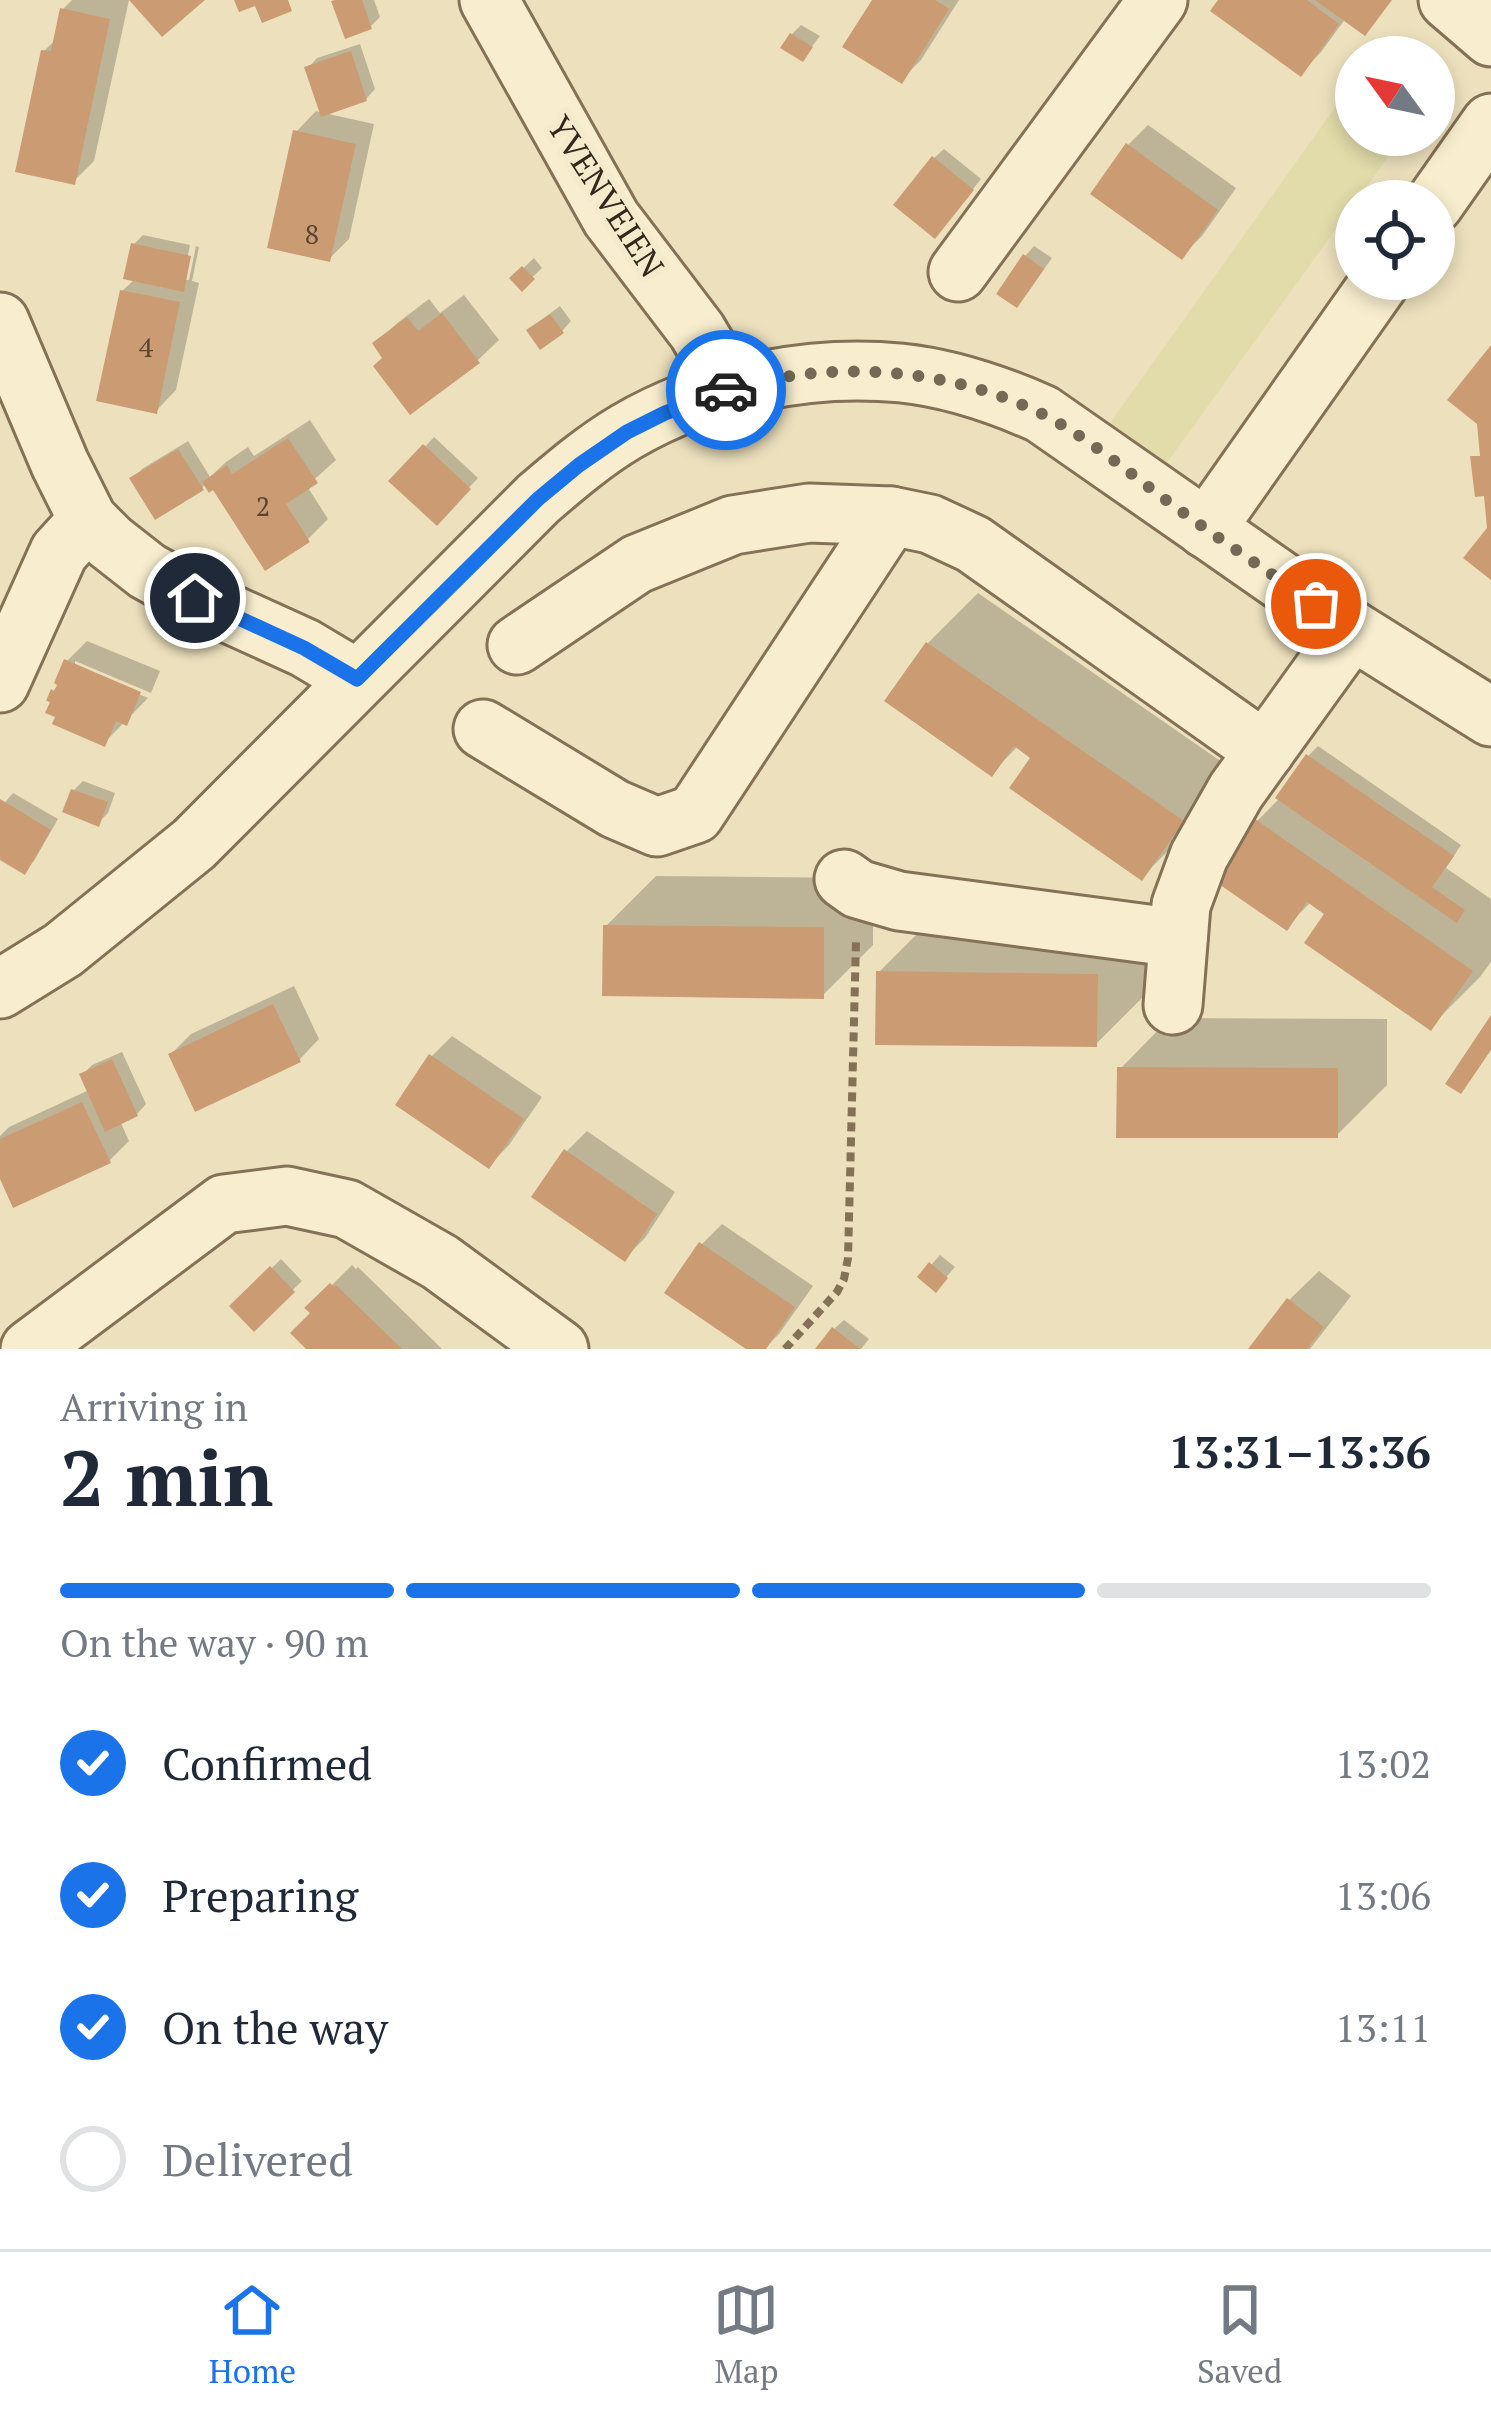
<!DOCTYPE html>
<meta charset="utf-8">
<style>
:root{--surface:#fff;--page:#f2f2f3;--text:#1f2937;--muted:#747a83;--line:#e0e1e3;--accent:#1a73e8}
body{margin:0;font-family:"PT Serif",serif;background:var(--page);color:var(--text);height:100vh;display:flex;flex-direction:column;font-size:45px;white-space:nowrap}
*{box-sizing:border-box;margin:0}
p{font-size:39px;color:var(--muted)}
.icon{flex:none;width:66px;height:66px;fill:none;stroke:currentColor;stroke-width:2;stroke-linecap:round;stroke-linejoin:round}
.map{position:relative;height:1349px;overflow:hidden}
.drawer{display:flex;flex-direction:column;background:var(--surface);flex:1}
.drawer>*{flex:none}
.needle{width:78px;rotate:303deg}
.buttons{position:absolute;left:1335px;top:36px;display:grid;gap:24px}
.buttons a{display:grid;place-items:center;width:120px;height:120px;border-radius:50%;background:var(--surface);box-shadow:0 6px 18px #0003;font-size:60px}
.pin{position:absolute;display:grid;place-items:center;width:102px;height:102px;color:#fff;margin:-51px;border:6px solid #fff;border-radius:50%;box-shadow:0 3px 12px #0007}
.courier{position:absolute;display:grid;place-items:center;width:120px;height:120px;margin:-60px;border:9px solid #1a73e8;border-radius:50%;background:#fff;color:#222;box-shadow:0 3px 15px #0007}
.headline em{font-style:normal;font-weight:700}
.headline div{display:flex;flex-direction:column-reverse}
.headline{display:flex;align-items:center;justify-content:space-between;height:204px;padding:0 60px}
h1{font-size:78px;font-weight:700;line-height:90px}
.bar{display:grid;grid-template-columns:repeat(4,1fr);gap:18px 12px;align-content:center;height:144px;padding:0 60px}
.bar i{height:15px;border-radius:9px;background:var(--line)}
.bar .current{background:var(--accent)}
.bar p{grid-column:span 4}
ol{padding:0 60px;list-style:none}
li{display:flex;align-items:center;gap:36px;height:132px}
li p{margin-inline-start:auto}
li .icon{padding:12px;border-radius:50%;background:var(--accent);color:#fff;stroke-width:4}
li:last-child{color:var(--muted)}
li i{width:66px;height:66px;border:6px solid var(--line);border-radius:50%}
.tab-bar{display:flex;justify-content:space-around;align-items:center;height:168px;border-top:3px solid var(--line);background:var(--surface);font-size:33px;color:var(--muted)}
.tab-bar a{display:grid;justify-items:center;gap:6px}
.tab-bar .current{color:var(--accent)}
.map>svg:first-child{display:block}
.farmland{fill:#e2dcaa}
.shadow{fill:#0003}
.building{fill:#cb9c73}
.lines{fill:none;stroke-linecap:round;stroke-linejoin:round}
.minor-casing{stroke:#847156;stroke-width:63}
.path{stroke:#847156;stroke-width:8;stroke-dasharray:9 6;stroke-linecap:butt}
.minor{stroke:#f8eecf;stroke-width:57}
.done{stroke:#746954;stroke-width:12;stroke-dasharray:0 21.6}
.route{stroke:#1a73e8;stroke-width:15}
.labels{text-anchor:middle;stroke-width:12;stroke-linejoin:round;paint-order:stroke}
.number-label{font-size:27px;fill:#594531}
.street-label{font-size:33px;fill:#33281b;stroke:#f4ebcc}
</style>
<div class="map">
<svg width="1491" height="1349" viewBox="0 0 1491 1349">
<rect width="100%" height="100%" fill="#ede1bd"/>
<polygon class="farmland" points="1356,78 1356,135 1404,135 1166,464 1110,423"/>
<g class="shadow">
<polygon points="72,0 129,0 94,161 74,181 44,51 56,39 62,10"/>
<polygon points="336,0 374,0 380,17 371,26"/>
<polygon points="875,0 959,0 921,60 901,80"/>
<polygon points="1221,0 1391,0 1346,18 1321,52 1301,73"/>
<polygon points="801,25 820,36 803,58 792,34"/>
<polygon points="360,44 375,89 366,99 324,113 374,124 349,239 329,259 296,132 316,111 323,113 308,68 317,58"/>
<polygon points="1148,125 1236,188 1202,236 1182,256 1128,145"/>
<polygon points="944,149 981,179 944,226 934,158"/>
<polygon points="143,235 190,245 183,280 189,280 196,246 199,247 192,281 199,283 176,390 156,411 122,291 135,279 133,245"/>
<polygon points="1034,246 1052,258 1026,295 1025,256"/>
<polygon points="534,258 542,268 522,287 513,278"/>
<polygon points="464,295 499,340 478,360 411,411 385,357 376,344 396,324 429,299 440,313"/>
<polygon points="560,306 571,321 562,331 540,321"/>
<polygon points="310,420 336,460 307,486 328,519 308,539 206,483 202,488 133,479 142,469 188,441 210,477 226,462 248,447 254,456"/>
<polygon points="434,437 478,478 437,522 393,481"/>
<polygon points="978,593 1232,769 1192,827 1142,877 1034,757 1018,746 992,773 928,643"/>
<polygon points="87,641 160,671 151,693 75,661 75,667 148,698 104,743 53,691 61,683 67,661"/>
<polygon points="1318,746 1461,845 1446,868 1491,899 1491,962 1480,977 1430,1027 1328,914 1311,902 1286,927 1257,821 1280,798 1308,756"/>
<polygon points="83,781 115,793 108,813 98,823 74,790"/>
<polygon points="13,793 58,819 34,861 24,871 0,857 0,808"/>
<polygon points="656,876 873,878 873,945 822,996 606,926"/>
<polygon points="929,922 1147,925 1146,994 1096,1044 879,972"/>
<polygon points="294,986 319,1039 299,1060 171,1054 191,1034"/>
<polygon points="1170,1018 1387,1019 1387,1085 1337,1135 1120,1069"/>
<polygon points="452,1036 542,1097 509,1145 489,1166 399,1104 432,1056"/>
<polygon points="122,1052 146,1104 137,1114 120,1121 129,1141 109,1161 0,1172 0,1136 9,1127 89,1090 82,1075 92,1065"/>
<polygon points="587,1131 675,1192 645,1238 625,1258 567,1151"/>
<polygon points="722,1224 813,1286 779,1334 764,1349 669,1292 702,1244"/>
<polygon points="940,1255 955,1267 936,1289 921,1276"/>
<polygon points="281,1259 302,1281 254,1327 233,1306"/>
<polygon points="352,1265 356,1269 358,1267 442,1349 311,1349 314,1313 309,1308"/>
<polygon points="1319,1271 1351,1296 1310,1349 1252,1349 1289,1300"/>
<polygon points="844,1320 869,1339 861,1349 834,1329"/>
</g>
<g class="building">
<polygon points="129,0 205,0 162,37"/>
<polygon points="234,0 288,0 292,11 262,23 255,6 239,12"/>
<polygon points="335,0 362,0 372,29 345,39 331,1"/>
<polygon points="872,0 935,0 949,9 902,84 842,47"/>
<polygon points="1218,0 1307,0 1339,24 1301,77 1210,11"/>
<polygon points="1315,0 1392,0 1365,36"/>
<polygon points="60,8 110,19 75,185 15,172 41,50 51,51"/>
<polygon points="790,33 813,47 803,62 780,48"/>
<polygon points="351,51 367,101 321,117 304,67"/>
<polygon points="293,130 356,144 330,262 267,248"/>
<polygon points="1126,143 1218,210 1182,260 1090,194"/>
<polygon points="932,156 974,190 935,239 893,205"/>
<polygon points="131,243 191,256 184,292 123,279"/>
<polygon points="1023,254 1044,269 1017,308 996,294"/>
<polygon points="522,266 535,279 522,292 509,278"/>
<polygon points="120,290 180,302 157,414 96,401"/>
<polygon points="442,313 480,363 410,415 373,366 382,358 372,343 407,317 418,331"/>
<polygon points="550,314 564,333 540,350 526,330"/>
<polygon points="1491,345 1491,580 1463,558 1487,528 1484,496 1475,497 1470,456 1480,456 1477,424 1447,400"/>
<polygon points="288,438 318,483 286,504 310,542 265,571 213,490 209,493 202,482 227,465 232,474"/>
<polygon points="423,444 471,489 437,526 388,481"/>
<polygon points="178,449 204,490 155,520 129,478"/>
<polygon points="926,642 1184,821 1142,881 1009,788 1030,758 1014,746 992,777 884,701"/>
<polygon points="64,659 141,692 127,726 116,721 105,747 52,724 55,717 45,713 50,702 46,701 51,689 54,691 57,685 54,683"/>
<polygon points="1306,754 1454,856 1432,887 1465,910 1457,923 1275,798"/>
<polygon points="71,789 108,802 99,827 62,812"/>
<polygon points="0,799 51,830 25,875 0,860"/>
<polygon points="1255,819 1473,971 1431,1031 1304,943 1324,914 1307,902 1287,931 1213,880"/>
<polygon points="603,925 824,927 824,999 602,996"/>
<polygon points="876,971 1098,974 1097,1047 875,1045"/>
<polygon points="273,1004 301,1062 195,1112 168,1054"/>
<polygon points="1491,1015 1491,1050 1461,1094 1445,1084"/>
<polygon points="429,1054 524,1119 489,1169 395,1105"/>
<polygon points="112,1059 138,1116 105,1132 79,1074"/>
<polygon points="1117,1067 1338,1068 1338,1138 1116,1138"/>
<polygon points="82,1102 111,1163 13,1208 0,1179 0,1139"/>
<polygon points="564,1149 657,1214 625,1262 531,1197"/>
<polygon points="699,1242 795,1307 766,1349 746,1349 664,1293"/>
<polygon points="929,1262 948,1278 936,1293 917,1277"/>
<polygon points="270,1266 295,1292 254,1332 229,1306"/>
<polygon points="330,1283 334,1287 336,1285 402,1349 306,1349 290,1333 310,1313 304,1308"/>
<polygon points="1287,1298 1324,1327 1307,1349 1248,1349"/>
<polygon points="832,1327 861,1349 815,1349"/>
</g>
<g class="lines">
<defs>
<g id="minor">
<polyline points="489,0 611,218 697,331 731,388"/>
<polyline points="1448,0 1491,37"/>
<polyline points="1434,204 1491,123"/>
<polyline points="958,272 1158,0"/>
<polyline points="0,322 60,464 88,520 110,542 147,571 195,598 305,648 357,679"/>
<polyline points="1206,529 1382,279"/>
<polyline points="517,645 637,564 733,525 809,513 891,516 930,524 973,544 1265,751"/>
<polyline points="0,683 59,552 88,520"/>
<polyline points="483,729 615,809 657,827 695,814 891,516"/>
<polyline points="844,879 858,889 899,901 1178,938"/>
<path d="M 0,989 L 63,950 L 194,844 L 538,499 C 566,475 594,451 626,432 C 706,385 808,364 901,373 C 950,378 997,394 1042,414 L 1352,630 L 1491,717"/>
<polyline points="1173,1005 1181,905 1199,856 1236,791 1352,630"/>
<polyline points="30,1349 224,1204 287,1196 347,1209 440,1262 559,1349"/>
</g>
</defs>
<use href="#minor" class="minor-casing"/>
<polyline class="path" points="785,1349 837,1292 844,1279 848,1258 856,941"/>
<use href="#minor" class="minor"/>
</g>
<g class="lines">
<path class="done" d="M 726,390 C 827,360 943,366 1038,412 C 1084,434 1125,470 1166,500 C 1215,536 1265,570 1316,604"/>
<polyline class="route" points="195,598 304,648 357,679 538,499 579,465 627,432 665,413 726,390"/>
</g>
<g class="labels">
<g class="number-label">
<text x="312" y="244">8</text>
<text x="146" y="357">4</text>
<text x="263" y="516">2</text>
</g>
<g class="street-label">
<text transform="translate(606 196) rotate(57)" y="12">YVENVEIEN</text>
</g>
</g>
</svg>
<div class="buttons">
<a><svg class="needle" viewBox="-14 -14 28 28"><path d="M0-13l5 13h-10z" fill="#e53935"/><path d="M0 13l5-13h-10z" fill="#747a83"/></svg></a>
<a><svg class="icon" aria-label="locate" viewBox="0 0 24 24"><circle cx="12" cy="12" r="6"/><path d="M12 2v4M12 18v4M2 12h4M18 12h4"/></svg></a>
</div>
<div class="pin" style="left:1316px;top:604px;background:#ea580c"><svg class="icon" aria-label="bag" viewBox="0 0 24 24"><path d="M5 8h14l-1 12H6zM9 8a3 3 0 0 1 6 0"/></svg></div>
<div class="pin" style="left:195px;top:598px;background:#1f2937"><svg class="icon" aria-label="home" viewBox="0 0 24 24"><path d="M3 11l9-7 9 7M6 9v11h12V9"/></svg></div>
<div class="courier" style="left:726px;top:390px"><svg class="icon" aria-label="car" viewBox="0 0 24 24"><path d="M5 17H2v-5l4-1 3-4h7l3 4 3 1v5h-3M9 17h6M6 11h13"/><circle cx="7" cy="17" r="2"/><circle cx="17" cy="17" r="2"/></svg></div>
</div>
<section class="drawer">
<div class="headline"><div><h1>2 min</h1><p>Arriving in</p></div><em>13:31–13:36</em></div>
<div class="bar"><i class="current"></i><i class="current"></i><i class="current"></i><i></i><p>On the way · 90 m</p></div>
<ol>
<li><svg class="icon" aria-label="check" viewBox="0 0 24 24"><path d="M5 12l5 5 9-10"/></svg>Confirmed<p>13:02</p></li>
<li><svg class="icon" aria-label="check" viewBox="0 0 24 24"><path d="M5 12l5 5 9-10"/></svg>Preparing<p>13:06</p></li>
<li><svg class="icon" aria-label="check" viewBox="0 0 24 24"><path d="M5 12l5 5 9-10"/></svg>On the way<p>13:11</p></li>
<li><i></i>Delivered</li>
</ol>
</section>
<nav class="tab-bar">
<a class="current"><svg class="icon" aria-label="home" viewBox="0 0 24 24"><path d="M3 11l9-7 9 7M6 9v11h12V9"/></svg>Home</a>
<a><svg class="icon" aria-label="map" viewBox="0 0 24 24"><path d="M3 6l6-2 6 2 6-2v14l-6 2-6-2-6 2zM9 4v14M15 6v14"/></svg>Map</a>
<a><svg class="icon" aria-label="saved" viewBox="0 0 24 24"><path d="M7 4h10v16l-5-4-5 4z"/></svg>Saved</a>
</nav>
